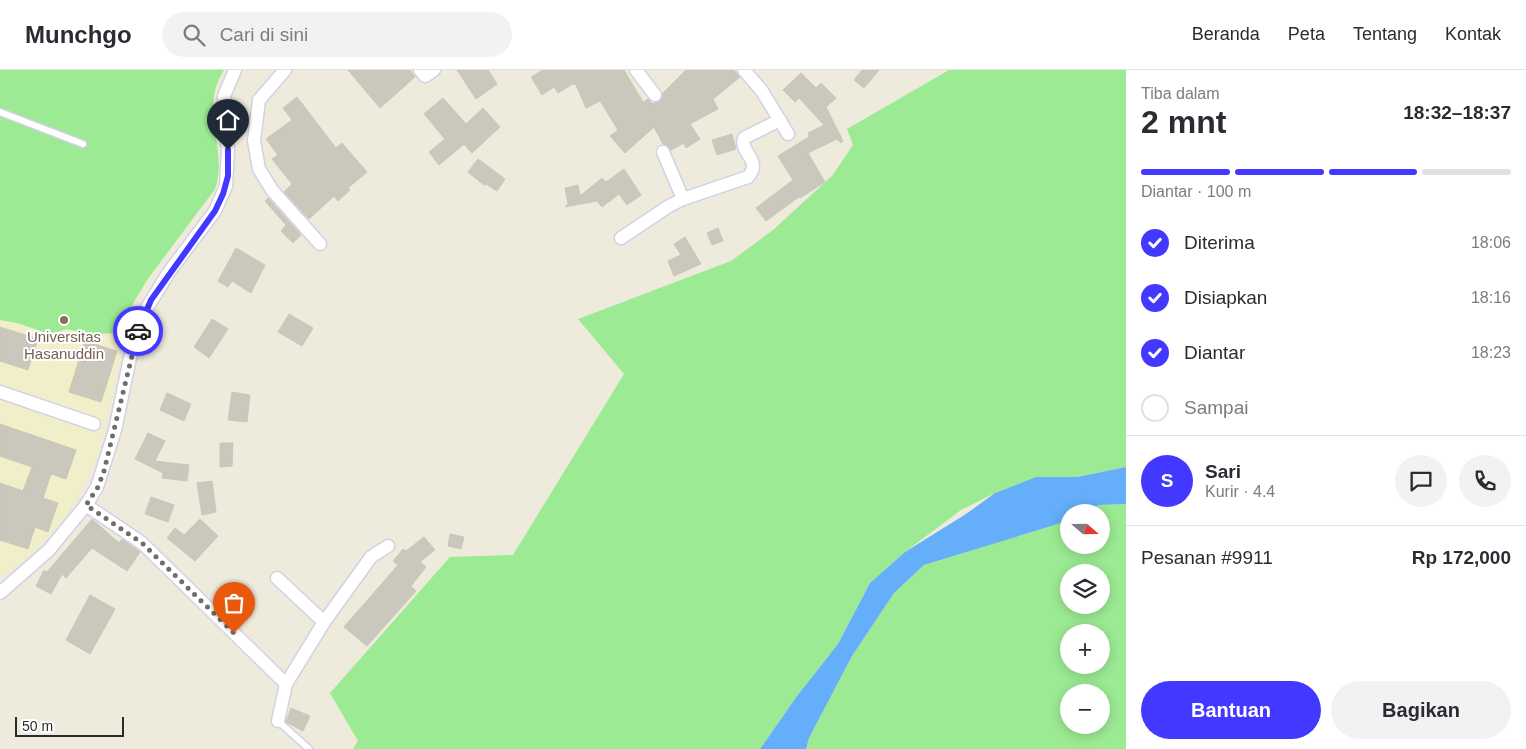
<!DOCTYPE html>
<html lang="id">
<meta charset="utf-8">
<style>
:root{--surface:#fff;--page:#f2f2f3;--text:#2b2b33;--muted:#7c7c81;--line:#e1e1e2;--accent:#4338ff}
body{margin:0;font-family:Helvetica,sans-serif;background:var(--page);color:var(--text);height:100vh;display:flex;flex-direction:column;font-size:19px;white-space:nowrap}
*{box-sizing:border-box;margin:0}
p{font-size:16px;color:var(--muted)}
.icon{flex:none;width:28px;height:28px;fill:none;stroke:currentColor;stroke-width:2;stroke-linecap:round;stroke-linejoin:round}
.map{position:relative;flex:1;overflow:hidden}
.sheet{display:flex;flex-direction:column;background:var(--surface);width:400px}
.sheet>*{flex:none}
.needle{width:32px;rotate:110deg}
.controls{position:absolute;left:1060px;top:434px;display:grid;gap:10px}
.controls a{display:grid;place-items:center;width:50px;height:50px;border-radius:50%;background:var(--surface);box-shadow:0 2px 12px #0003;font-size:25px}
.scale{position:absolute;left:15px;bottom:12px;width:109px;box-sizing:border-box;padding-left:5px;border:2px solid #2b2b2b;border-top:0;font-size:14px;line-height:18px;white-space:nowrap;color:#2b2b2b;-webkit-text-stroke:4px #fff;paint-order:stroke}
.pin{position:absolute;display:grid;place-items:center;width:42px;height:42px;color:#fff;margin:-51px -21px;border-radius:50% 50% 50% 0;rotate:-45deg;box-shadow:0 0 5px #0007}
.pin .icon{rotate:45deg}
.courier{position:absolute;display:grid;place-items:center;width:50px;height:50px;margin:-25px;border:4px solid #4338ff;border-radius:50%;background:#fff;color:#222;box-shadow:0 1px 6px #0007}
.head em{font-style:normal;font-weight:700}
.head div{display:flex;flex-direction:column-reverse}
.head{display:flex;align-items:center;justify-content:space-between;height:85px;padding:0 15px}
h1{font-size:32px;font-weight:700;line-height:38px}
.bar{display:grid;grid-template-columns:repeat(4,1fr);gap:8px 5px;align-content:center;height:60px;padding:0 15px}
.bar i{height:6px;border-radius:4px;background:var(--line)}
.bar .active{background:var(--accent)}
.bar p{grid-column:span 4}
.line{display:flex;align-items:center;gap:12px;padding:0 15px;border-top:1px solid var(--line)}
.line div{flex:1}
.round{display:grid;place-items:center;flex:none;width:52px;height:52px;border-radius:26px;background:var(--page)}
ol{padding:0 15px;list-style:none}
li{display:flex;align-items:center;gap:15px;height:55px}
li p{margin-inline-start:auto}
li .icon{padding:5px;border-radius:50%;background:var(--accent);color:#fff;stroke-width:4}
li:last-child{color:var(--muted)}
li i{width:28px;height:28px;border:2px solid var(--line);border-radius:50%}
.action{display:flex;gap:10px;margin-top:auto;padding:10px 15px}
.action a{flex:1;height:58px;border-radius:30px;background:var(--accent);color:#fff;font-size:20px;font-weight:700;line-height:58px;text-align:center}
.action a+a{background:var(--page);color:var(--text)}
header{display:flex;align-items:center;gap:30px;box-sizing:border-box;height:70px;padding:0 25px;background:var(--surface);border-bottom:1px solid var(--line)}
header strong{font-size:24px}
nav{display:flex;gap:28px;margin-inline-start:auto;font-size:18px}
.search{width:350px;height:45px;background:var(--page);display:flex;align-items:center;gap:12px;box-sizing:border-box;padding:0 18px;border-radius:28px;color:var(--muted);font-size:19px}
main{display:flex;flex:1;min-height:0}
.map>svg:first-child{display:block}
.education{fill:#f1eeca}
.green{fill:#9cea93;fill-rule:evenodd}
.water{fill:#65aefa}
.building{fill:#cac7bc;stroke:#cac8b5}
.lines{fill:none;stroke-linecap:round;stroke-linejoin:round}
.service-casing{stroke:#d2d1e5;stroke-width:9}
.minor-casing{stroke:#d2d1e5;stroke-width:15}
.service{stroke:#fff;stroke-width:6}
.minor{stroke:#fff;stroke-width:12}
.done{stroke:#6f6e69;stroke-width:5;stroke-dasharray:0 9}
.route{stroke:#4338ff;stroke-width:6}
.education-dot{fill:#8d6e63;stroke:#fff;stroke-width:2}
.labels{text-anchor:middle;stroke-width:4;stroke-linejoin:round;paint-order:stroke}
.education-label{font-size:15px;fill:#785e54;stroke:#fff}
</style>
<header>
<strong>Munchgo</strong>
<div class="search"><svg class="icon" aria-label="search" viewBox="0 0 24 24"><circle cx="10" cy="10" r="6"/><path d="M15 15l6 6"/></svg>Cari di sini</div>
<nav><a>Beranda</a><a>Peta</a><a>Tentang</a><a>Kontak</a></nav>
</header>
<main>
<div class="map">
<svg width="1126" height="679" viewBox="0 0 1126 679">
<rect width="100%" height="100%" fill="#eeebdc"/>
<polygon class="education" points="0,0 224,0 219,7 213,33 212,50 218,76 219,109 215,119 170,178 131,237 101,373 88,410 66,447 28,488 0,508"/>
<g class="green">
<path d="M 0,0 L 224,0 C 198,39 229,80 215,119 L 147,210 L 131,237 L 126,263 L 87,264 L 67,259 L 50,264 L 17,253 L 0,250 Z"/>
<polygon points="949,0 1126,0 1126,397 1077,407 1036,407 995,423 961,440 905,482 870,513 838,574 797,626 760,679 353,679 358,671 330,623 450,487 513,485 624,304 578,249 731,191 773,160 832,106 853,75 847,59"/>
<path d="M 1126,434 L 1126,679 L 806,679 L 809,668 L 852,586 L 894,523 L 924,495 L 1069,450 L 1069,475 L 1101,475 L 1101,442 L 1084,442 L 1099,435 ZM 1069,502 L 1101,502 L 1101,535 L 1069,535 ZM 1069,562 L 1101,562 L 1101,595 L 1069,595 ZM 1069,622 L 1101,622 L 1101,655 L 1069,655 Z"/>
</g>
<polygon class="water" points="1126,397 1126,434 1099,435 1084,442 1069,442 1069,450 1064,452 924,495 894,523 852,586 809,668 806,679 760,679 797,626 838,574 870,513 905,482 966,444 995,423 1036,407 1077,407"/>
<g class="building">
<polygon points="348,0 410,0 415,7 380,38"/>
<polygon points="457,0 488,0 497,14 476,29"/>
<polygon points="543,0 624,0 643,32 648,29 652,34 660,31 663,23 686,0 734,0 740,7 713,29 718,39 690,54 700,69 686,78 684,73 671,80 667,75 663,74 654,57 625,83 610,66 618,60 600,31 586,38 576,15 573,14 558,23 554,17 542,25 531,7"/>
<polygon points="862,0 879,0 864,18 854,10"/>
<polygon points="801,3 816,18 821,13 836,28 826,37 843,71 841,73 837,69 808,83 825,112 800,128 799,127 766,151 756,138 793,110 778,86 809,67 808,63 824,55 799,28 795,32 783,20"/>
<polygon points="297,27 336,78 342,73 367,102 348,118 350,120 338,131 334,126 309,149 284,122 292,114 272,89 278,85 266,69 292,50 283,38"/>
<polygon points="443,28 466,54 483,38 500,57 472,83 464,74 439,95 429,82 445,69 424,44"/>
<polygon points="732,64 736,79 717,85 712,70"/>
<polygon points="478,89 505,109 497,121 486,114 484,115 468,102"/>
<polygon points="624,99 641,125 627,135 619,124 602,137 597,131 565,137 568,134 565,118 578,115 580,126 602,108 606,112"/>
<polygon points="268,128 301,165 293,173 281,161 286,155 265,131"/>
<polygon points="718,158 723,171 712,175 707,163"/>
<polygon points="685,167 701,194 674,206 668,191 681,185 674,174"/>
<polygon points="236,178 265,195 251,223 232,211 228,217 218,211"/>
<polygon points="289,244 313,258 302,276 278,262"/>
<polygon points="212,249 228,259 209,288 194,277"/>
<polygon points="0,257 38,269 28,300 0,291"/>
<polygon points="85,271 117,281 101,332 69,322"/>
<polygon points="232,322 250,325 247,352 228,350"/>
<polygon points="167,323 191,334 184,351 160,340"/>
<polygon points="0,354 76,380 66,409 51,404 43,428 58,433 48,462 35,457 28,479 0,470 0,413 23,421 32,397 0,386"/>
<polygon points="148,363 165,371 155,391 189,395 187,411 162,408 163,403 135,389"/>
<polygon points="220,373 233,373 232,396 220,397"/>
<polygon points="212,411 216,442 202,445 197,413"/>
<polygon points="151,427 174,435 168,452 145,444"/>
<polygon points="92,449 119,473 122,469 140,482 127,501 92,478 66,508 62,504 51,524 36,516 44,500 47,502"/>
<polygon points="200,449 218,466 195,491 167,468 175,458 184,465"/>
<polygon points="450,464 464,467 461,479 448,476"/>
<polygon points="424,467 435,480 420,492 426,497 411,516 416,521 367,576 344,557 398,495 393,491 403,479 406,481"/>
<polygon points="90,525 115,539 90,584 66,570"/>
<polygon points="291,638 310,646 303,661 286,652"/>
</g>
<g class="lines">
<defs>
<g id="service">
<polyline points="0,42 83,74"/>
<polyline points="278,651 309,679"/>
</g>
<g id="minor">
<polyline points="285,0 259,30 254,71 259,99 272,120 320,174"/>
<polyline points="420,0 425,6 434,0"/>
<polyline points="636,0 655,25"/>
<polyline points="744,0 762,21 788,64"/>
<path d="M 663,82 L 683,129 L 748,107 C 763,90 739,83 744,68 L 780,50"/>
<polyline points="621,168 669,136 683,129"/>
<polyline points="0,322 94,354"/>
<polyline points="86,435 142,473 286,614"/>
<polyline points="277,508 324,552"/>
<polyline points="0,523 49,480 86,435 97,417 115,360 130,288 142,246 169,202 215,141 226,116 228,80 223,51 224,26 235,0"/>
<polyline points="278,651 286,614 324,552 371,487 388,476"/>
</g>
</defs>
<use href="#service" class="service-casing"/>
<use href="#minor" class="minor-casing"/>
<use href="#service" class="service"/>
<use href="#minor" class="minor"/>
</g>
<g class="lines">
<polyline class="done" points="138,261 104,401 98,417 86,435 142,473 234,563"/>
<polyline class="route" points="138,261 151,230 215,141 223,124 228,106 228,80"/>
</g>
<circle class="education-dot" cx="64" cy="250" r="5"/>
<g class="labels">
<g class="education-label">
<text x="64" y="272">Universitas<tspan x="64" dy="17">Hasanuddin</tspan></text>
</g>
</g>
</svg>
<div class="controls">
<a><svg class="needle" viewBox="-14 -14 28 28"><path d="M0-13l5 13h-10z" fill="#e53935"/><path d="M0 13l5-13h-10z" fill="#7c7c81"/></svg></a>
<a><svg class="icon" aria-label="layers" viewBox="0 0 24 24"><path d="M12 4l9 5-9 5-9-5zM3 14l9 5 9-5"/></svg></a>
<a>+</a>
<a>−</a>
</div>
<div class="scale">50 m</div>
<div class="pin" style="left:234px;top:563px;background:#ea580c"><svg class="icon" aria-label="bag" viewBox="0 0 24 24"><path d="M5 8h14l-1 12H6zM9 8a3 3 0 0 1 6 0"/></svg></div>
<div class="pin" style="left:228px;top:80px;background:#1f2937"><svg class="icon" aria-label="home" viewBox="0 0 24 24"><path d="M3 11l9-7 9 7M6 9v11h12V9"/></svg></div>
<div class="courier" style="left:138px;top:261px"><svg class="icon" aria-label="car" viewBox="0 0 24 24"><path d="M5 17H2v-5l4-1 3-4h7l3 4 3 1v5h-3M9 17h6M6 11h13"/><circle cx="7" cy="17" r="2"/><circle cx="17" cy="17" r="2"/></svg></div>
</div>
<section class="sheet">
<div class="head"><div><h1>2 mnt</h1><p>Tiba dalam</p></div><em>18:32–18:37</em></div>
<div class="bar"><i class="active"></i><i class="active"></i><i class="active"></i><i></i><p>Diantar · 100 m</p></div>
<ol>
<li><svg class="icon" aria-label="check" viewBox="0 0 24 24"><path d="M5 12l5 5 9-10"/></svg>Diterima<p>18:06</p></li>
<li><svg class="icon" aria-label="check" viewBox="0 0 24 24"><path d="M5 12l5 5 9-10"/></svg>Disiapkan<p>18:16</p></li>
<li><svg class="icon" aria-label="check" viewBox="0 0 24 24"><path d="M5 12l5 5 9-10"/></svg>Diantar<p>18:23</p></li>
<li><i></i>Sampai</li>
</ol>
<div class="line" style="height:90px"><b class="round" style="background:var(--accent);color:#fff">S</b><div><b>Sari</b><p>Kurir · 4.4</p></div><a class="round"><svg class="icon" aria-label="chat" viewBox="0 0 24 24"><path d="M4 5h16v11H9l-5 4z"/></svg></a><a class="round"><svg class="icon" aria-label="phone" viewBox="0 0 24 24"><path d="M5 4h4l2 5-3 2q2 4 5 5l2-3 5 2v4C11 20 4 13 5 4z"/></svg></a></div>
<div class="line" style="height:65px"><div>Pesanan #9911</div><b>Rp 172,000</b></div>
<div class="action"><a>Bantuan</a><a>Bagikan</a></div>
</section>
</main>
